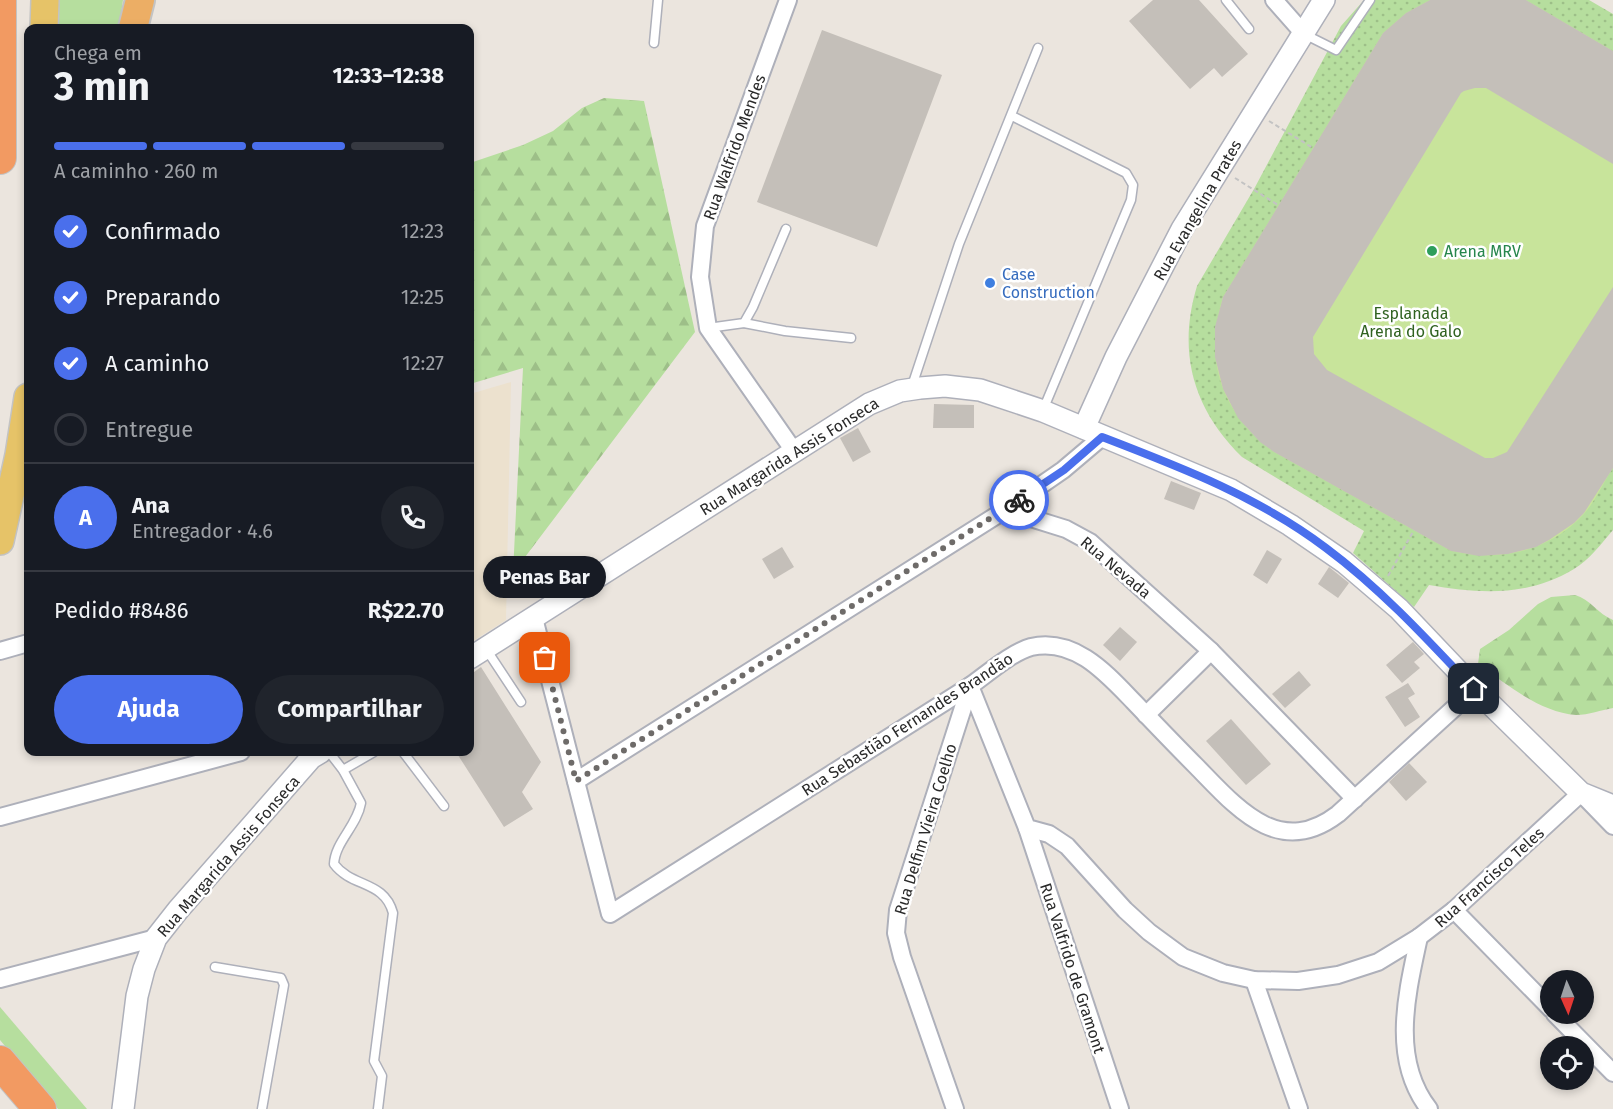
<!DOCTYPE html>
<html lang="pt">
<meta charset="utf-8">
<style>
:root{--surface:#171b24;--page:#20242c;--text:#f1f3f6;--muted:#9ea1a6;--line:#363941;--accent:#4a6fec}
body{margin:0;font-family:"Fira Sans",sans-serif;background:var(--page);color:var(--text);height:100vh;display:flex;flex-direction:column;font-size:22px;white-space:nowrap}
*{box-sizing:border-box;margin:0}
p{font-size:20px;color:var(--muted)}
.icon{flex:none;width:33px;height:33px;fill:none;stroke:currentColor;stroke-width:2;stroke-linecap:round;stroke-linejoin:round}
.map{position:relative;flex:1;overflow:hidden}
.drawer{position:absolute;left:24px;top:24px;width:450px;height:732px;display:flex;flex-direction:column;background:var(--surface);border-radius:12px;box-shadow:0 3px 9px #0003}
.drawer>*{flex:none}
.needle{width:39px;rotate:177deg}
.controls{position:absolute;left:1540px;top:970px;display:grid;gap:12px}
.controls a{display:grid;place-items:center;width:54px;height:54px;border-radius:50%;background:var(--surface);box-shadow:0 3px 9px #0003;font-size:30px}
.pin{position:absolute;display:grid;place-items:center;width:51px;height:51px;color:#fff;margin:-26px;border-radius:12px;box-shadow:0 3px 9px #0006}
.courier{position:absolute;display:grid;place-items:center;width:60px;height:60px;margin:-30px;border:4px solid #4a6fec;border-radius:50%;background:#fff;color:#222;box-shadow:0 2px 8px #0007}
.bubble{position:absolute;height:42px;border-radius:21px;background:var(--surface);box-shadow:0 3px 9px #0003;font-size:20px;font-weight:700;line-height:42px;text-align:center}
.overview em{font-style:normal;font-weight:700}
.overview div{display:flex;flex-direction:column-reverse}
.overview{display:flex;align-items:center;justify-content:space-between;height:102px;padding:0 30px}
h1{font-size:39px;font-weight:700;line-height:45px}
.bar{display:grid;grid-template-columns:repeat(4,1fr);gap:9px 6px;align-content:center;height:72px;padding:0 30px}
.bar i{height:8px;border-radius:4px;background:var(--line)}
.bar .current{background:var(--accent)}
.bar p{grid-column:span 4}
.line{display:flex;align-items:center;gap:15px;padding:0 30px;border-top:2px solid var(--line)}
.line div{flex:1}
.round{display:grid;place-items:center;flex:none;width:63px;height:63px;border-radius:32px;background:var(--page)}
ol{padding:0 30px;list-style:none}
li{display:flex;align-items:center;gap:18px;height:66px}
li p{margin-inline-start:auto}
li .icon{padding:6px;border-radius:50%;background:var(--accent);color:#fff;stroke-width:4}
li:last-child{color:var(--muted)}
li i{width:33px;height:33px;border:3px solid var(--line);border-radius:50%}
.action{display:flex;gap:12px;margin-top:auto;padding:12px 30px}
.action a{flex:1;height:69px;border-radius:36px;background:var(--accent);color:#fff;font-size:24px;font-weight:700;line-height:69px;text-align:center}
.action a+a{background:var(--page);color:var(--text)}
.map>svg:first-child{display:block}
.education{fill:#ece1ce}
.grass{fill:#b6de9e}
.forest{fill:url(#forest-firs)}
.park{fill:url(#park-dots)}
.pitch{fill:#c8e49b}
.building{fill:#c4bfb9}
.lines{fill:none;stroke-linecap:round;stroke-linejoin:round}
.service-casing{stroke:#aeb0ba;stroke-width:11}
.minor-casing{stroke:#aeb0ba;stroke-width:20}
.tertiary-casing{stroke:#aeb0ba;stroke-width:24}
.primary-casing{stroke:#c3c3c3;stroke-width:30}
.trunk-casing{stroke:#c3c3c3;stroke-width:32}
.motorway-casing{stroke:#c3c3c3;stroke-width:34}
.path{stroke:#c3c3c3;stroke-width:2;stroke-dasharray:4.5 3;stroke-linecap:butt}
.service{stroke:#fff;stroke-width:8}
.minor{stroke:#fff;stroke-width:16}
.tertiary{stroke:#fff;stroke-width:21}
.primary{stroke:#e6c368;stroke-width:27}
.trunk{stroke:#ecae65;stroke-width:28}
.motorway{stroke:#f29a62;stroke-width:32}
.done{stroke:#6e6b69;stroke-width:6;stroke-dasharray:0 10.8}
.route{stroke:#4a6fec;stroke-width:8}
.leisure-dot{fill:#2e9e5b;stroke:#fff;stroke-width:2}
.shop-dot{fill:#3f7fe0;stroke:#fff;stroke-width:2}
.labels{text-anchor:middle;stroke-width:5;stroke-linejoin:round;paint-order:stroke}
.street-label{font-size:16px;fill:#2a2a2a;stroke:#fff}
.leisure-label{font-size:16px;fill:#27864d;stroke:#fff;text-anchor:start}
.shop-label{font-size:16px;fill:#366cbe;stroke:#fff;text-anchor:start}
.park-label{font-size:16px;fill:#306220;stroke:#fff}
</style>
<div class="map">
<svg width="1613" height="1109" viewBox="0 0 1613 1109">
<defs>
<pattern id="forest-firs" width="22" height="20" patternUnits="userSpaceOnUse" patternTransform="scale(1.5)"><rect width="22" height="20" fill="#b6de9e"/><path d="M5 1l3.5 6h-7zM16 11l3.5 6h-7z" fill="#9dbf88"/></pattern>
<pattern id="park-dots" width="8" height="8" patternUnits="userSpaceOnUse" patternTransform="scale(1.5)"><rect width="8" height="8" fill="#b6de9e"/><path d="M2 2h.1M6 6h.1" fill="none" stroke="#9dbf88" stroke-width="1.8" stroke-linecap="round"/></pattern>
</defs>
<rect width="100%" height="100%" fill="#ebe5de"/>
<polygon class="education" points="511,382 506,620 470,643 470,394"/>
<g class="grass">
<polygon points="45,0 123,0 119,28 44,28"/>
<polygon points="0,1007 87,1109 58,1109 0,1040"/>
</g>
<g class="forest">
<polygon points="604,98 644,101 695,332 513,573 523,368 470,384 470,163 523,145 553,131 582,108"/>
<path d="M 1575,595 C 1590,599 1598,614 1613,620 L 1613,708 C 1601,710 1589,715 1576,715 C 1539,712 1508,685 1478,664 L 1480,649 L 1509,630 L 1538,604 L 1551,597 Z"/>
</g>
<path class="park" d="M 1364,0 L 1589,0 L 1613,14 L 1613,530 C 1602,543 1589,560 1574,569 C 1528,597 1479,594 1429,585 L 1414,607 L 1353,553 L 1364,531 L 1242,457 C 1193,409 1177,352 1197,286 L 1254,189 L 1341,26 Z"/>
<path class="pitch" d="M 1430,0 L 1526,0 L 1613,51 L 1613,468 C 1603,483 1595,502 1583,515 C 1548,552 1499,562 1451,551 L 1274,452 C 1221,413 1203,359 1223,297 L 1383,33 L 1406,13 Z"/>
<g class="building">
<polygon points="1153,0 1199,0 1248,54 1222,77 1214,68 1190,89 1129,21"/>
<polygon points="1430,0 1526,0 1613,51 1613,164 1486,88 1475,88 1464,91 1461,93 1313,337 1314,354 1327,370 1485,458 1493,458 1507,452 1613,287 1613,468 1584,513 1574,523 1549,540 1536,547 1508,554 1479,556 1451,551 1274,452 1260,442 1238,418 1223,389 1215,357 1215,327 1223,297 1383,33 1406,13"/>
<polygon points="822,30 942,75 877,247 757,202"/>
<polygon points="934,404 974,405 974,428 933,428"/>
<polygon points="858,428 871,452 853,462 840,438"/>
<polygon points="1171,481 1201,493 1194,510 1164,499"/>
<polygon points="782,547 794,567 774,579 762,559"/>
<polygon points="1267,550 1282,559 1267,584 1253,575"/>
<polygon points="1329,567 1349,583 1338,598 1318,584"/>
<polygon points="1120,627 1137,642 1120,661 1103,645"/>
<polygon points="1413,642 1424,654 1414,662 1420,668 1402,683 1386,665"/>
<polygon points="481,667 541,762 522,792 533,809 504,827 456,752 470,752 470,675"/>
<polygon points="1299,671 1311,685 1285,708 1272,694"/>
<polygon points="1408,683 1415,694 1408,698 1420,717 1405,727 1385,697"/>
<polygon points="1231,719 1271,764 1246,785 1206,741"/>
<polygon points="1409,763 1427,782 1406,801 1389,782"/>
</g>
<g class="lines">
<defs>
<g id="service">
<polyline points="1226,0 1249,29"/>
<polyline points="1304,34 1336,50 1370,0"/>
<polyline points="654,43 658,0"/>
<polyline points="1012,116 1126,173 1133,185 1131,200 1043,410"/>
<polyline points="744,323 785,331 851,338"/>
<polyline points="708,328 744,323 753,307 786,229"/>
<polyline points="911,389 959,244 1038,48"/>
<polyline points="486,649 521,702"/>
<path d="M 329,752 L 343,770 L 361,803 C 357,826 335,842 334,864 C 352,888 384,880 393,913 L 374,1061 L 382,1076 L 378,1109"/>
<polyline points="403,752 444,806"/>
<polyline points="343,770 374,752"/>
<polyline points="215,967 281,978 284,985 262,1109"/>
</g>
<g id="minor">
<polyline points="788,0 705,226 700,277 708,328 794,451"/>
<polyline points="1274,0 1304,34"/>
<polyline points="1005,510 1066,529 1090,542 1211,651 1355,799"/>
<path d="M 534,618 L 610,914 L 970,686 C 987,674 1012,652 1031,647 C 1075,637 1107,674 1134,702 C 1155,724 1176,746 1197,767 C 1237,808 1279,859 1338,814 L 1475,689"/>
<polyline points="0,651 28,643"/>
<polyline points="970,686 1027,828 1049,834 1067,846 1125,910 1149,932 1183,957 1223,973 1254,980 1298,981 1338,975 1378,962 1419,937 1454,910 1581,793 1613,826"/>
<polyline points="1146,715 1211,651"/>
<polyline points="576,781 1005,510 1063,470 1102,437"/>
<polyline points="0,817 241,752"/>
<polyline points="1027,828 1120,1109"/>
<polyline points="1454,910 1551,1009"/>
<path d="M 1419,937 C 1407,993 1390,1059 1429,1109"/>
<polyline points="0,979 156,938"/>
<polyline points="1254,980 1299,1109"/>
<polyline points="1555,1014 1613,1073"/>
<polyline points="955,1109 902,957 896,933 898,910 970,686"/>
</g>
<g id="tertiary">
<polyline points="1084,428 1116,357 1182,229 1324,0"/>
<polyline points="470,658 869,404 900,391 920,388 945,386 980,390 1043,411 1231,490 1290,525 1344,562 1399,609 1475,689 1581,793 1613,806"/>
<polyline points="123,1109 137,996 144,969 156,938 178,910 311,758 321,752"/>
</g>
<g id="primary">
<polyline points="44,28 45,0"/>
<polyline points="0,541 19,455 28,397"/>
</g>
<polyline id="trunk" points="133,28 140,0"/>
<g id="motorway">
<polyline points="0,158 0,0"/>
<polyline points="0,1062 40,1109"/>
</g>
</defs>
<use href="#service" class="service-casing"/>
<use href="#minor" class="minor-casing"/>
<use href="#tertiary" class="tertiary-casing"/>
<use href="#primary" class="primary-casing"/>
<use href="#trunk" class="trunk-casing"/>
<use href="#motorway" class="motorway-casing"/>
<g class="path">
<polyline points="1269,121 1313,148"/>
<polyline points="1235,178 1278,205"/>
<polyline points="1388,576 1414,530"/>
</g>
<use href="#service" class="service"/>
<use href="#minor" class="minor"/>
<use href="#tertiary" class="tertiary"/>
<use href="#primary" class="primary"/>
<use href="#trunk" class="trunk"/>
<use href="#motorway" class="motorway"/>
</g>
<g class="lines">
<polyline class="done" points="545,658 576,781 1019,500"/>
<path class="route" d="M 1019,500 L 1064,470 L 1102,437 C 1180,467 1259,497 1326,548 C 1381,589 1427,639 1474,689"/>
</g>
<circle class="leisure-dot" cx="1432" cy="251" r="6"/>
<circle class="shop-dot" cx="990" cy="283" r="6"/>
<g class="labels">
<g class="street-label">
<text transform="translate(734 147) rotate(-70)" y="6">Rua Walfrido Mendes</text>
<text transform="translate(1197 210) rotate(-60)" y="6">Rua Evangelina Prates</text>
<text transform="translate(789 456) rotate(-32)" y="6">Rua Margarida Assis Fonseca</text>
<text transform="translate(1116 567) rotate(40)" y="6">Rua Nevada</text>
<text transform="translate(907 724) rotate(-33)" y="6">Rua Sebastião Fernandes Brandão</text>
<text transform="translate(925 829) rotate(-73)" y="6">Rua Delfim Vieira Coelho</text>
<text transform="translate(228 856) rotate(-49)" y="6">Rua Margarida Assis Fonseca</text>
<text transform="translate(1489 877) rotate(-42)" y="6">Rua Francisco Teles</text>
<text transform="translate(1073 968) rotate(72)" y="6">Rua Valfrido de Gramont</text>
</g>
<g class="leisure-label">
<text x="1444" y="257">Arena MRV</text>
</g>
<g class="shop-label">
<text x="1002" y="280">Case<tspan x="1002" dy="18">Construction</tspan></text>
</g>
<g class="park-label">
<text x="1411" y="319">Esplanada<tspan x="1411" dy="18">Arena do Galo</tspan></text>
</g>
</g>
</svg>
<div class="controls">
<a><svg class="needle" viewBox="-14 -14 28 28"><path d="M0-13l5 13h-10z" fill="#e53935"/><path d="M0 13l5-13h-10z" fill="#9ea1a6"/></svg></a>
<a><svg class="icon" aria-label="locate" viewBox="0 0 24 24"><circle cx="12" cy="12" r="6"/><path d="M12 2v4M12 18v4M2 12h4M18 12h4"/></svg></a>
</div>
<div class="pin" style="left:545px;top:658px;background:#ea580c"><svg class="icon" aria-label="bag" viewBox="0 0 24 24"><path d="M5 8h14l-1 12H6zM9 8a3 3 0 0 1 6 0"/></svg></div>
<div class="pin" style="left:1474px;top:689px;background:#1f2937"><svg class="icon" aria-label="home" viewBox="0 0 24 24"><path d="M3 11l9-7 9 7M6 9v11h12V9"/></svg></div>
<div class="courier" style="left:1019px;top:500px"><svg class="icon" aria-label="bike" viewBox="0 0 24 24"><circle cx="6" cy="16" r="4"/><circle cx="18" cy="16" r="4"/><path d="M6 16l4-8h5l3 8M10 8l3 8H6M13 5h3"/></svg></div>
<div class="bubble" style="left:483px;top:556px;width:123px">Penas Bar</div>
<section class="drawer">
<div class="overview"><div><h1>3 min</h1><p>Chega em</p></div><em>12:33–12:38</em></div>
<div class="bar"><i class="current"></i><i class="current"></i><i class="current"></i><i></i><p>A caminho · 260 m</p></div>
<ol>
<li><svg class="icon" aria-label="check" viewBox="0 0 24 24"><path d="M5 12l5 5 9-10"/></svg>Confirmado<p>12:23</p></li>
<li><svg class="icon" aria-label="check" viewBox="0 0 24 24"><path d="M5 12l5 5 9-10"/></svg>Preparando<p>12:25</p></li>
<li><svg class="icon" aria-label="check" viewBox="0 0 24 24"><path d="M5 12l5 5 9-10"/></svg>A caminho<p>12:27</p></li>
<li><i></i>Entregue</li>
</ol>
<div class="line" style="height:108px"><b class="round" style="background:var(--accent);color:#fff">A</b><div><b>Ana</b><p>Entregador · 4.6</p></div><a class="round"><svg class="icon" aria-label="phone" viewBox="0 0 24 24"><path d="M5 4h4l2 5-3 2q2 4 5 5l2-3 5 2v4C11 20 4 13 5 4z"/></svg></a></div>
<div class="line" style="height:78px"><div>Pedido #8486</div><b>R$22.70</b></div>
<div class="action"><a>Ajuda</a><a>Compartilhar</a></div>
</section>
</div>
